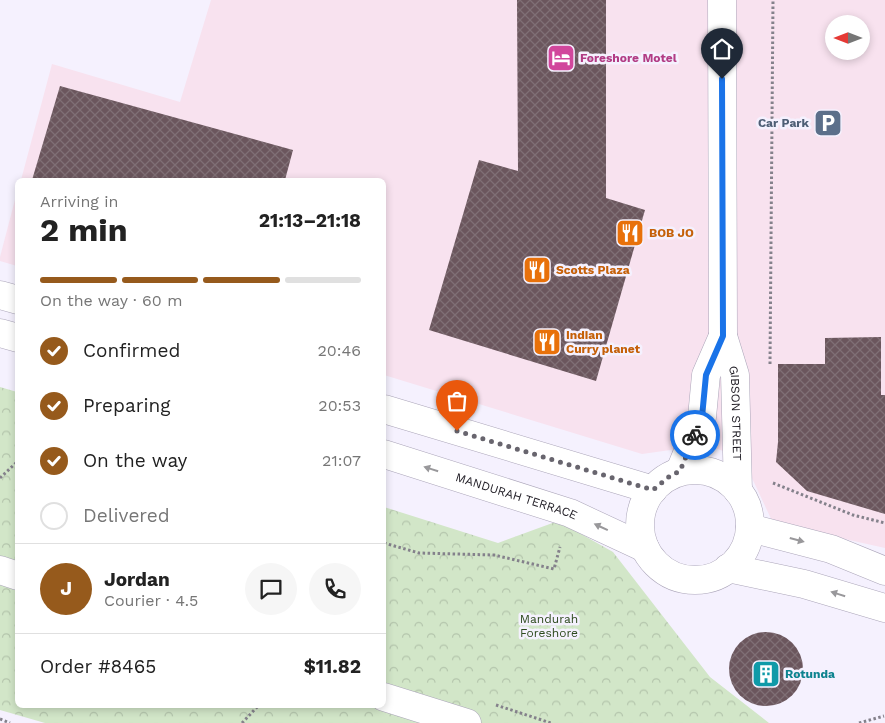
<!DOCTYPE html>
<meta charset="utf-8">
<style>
:root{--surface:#fff;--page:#f6f6f6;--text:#222;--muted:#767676;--line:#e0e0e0;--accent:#965a1c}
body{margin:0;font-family:"Work Sans",sans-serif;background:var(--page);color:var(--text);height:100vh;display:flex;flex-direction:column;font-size:19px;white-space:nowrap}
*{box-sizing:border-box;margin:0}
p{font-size:16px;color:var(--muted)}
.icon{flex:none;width:28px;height:28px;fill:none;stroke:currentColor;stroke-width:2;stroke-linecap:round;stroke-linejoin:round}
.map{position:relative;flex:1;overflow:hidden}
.details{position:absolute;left:15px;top:178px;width:371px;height:530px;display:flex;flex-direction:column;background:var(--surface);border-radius:8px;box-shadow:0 2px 8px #0003}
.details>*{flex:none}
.needle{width:32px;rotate:270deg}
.controls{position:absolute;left:825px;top:15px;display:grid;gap:10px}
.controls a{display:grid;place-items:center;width:45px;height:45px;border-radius:50%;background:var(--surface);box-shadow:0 2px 8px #0003;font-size:25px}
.pin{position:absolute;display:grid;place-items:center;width:42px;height:42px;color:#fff;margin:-51px -21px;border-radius:50% 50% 50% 0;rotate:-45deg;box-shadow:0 0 5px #0007}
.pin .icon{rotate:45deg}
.courier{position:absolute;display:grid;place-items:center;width:50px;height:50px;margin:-25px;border:4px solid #1a73e8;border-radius:50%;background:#fff;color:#222;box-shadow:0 1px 6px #0007}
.summary em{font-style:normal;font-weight:700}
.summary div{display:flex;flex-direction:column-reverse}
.summary{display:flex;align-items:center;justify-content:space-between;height:85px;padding:0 25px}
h1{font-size:32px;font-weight:700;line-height:38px}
.bar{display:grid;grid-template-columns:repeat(4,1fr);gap:8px 5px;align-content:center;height:60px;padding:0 25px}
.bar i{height:6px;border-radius:4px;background:var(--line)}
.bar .on{background:var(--accent)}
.bar p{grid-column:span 4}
.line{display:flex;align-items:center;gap:12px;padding:0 25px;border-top:1px solid var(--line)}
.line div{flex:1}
.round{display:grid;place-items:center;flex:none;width:52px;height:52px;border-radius:26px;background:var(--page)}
ol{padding:0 25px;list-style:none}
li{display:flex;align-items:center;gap:15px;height:55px}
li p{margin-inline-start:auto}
li .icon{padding:5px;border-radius:50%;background:var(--accent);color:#fff;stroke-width:4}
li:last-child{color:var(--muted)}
li i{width:28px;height:28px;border:2px solid var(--line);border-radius:50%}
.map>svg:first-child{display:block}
.commercial{fill:#f8e2ef;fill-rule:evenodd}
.park{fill:url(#park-crowns)}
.building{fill:url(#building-cross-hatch)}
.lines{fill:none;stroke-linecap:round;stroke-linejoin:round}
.minor-casing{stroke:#aba5b9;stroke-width:29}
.path{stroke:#84818b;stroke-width:3;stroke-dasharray:2.5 2.5;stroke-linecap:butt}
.minor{stroke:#fff;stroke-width:28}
.oneway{fill:#99989b}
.done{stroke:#68656e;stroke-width:5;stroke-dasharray:0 9}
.route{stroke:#1a73e8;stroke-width:6}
.labels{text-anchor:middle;stroke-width:5;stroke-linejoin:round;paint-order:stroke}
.hotel-label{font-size:12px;font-weight:bold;fill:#b23c85;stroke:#f5f1fe;text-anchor:start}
.service-label{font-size:12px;font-weight:bold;fill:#4e5e75;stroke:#f5f1fe;text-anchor:end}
.food-label{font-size:12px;font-weight:bold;fill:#c56008;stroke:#f5f1fe;text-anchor:start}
.street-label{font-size:12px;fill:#1c1921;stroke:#f5f1fe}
.park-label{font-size:12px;fill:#2d4a1d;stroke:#f5f1fe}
.culture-label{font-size:12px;font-weight:bold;fill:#0d838f;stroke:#f5f1fe;text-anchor:start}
</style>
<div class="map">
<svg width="885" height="723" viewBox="0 0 885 723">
<defs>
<pattern id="park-crowns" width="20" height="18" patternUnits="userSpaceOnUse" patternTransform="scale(1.25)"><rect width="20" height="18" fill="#d2e6c8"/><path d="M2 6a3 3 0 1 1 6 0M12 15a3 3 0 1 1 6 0" fill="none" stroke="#b4c5ac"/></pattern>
<pattern id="building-cross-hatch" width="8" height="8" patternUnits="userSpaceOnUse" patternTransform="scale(1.25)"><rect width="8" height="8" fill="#6b565d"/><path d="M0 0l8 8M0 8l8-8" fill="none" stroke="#7f6f75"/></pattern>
</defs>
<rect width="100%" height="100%" fill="#f5f1fe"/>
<g class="commercial">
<path d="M 211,0 L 885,0 L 885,548 L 773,523 L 752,478 L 732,454 L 706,445 L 642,454 L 384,375 L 384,180 L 21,180 L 52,64 L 180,102 ZM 834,24 L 861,24 L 861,51 L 834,51 Z"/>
<polygon points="17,192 18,266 17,266 0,261 0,257"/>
</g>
<polygon class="park" points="0,387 17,392 18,705 384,705 384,507 498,543 558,521 613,552 710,677 769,723 45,723 0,710"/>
<g class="building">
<polygon points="517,0 606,0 606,198 645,210 596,381 429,330 479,160 518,171"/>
<polygon points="60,86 293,150 285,180 32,180"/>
<polygon points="881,337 881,395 885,395 885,514 807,491 776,462 778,442 778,364 825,364 825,338"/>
<circle cx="766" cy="669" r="37"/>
</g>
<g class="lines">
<defs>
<g id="minor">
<path id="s1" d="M 722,0 L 723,336 L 735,375 L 738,491"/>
<polyline points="0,295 18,300"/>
<polyline points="0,333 18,338"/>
<polyline points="384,409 653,490"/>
<path id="s2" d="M 384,454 L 570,513 L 645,548"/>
<circle cx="695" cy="525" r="55"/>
<polyline points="680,471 702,417 706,375 723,336"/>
<polyline points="750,528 831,549 885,571"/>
<polyline points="728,568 804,584 885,608"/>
<polyline points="0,570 18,576"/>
<polyline points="384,697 467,723"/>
</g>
</defs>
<use href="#minor" class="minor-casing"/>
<g class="path">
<polyline points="770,364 773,0"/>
<polyline points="0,478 18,461"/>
<polyline points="773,483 853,515 885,523"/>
<polyline points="384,543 419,553 494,555 554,569 560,547"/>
<polyline points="496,705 551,723"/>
<polyline points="0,719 10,723"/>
<polyline points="242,723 259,705"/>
<polyline points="859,723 884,716"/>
</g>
<use href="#minor" class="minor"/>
</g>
<defs><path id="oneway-solid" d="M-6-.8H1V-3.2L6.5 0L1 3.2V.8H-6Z" transform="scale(1.25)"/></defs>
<g class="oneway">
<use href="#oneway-solid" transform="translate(431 469) rotate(-162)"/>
<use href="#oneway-solid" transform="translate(601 527) rotate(-155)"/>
<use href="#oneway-solid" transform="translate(797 540) rotate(15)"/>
<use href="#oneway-solid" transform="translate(838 594) rotate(-163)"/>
</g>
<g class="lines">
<polyline class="done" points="457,431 653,490 670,476 680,471 695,435"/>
<polyline class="route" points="695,435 702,417 706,375 723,336 722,79"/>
</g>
<defs>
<symbol id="hotel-square" viewBox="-11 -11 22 22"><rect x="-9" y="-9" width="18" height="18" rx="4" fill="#d1479c" stroke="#f5f1fe"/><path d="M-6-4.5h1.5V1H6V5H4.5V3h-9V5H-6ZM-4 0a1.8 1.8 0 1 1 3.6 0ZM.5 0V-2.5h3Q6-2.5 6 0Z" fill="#fff"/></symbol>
<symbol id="parking-square" viewBox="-11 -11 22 22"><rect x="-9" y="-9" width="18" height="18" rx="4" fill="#5c6f8a" stroke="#f5f1fe"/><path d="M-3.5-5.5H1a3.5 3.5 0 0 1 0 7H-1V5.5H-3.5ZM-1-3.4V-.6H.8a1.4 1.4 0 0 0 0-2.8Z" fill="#fff"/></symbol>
<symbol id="restaurant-square" viewBox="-11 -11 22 22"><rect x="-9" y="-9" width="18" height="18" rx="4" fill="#e8710a" stroke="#f5f1fe"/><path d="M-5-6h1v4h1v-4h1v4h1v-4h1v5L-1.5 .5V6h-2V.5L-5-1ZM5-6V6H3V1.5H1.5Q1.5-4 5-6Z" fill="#fff"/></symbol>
<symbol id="building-square" viewBox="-11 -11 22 22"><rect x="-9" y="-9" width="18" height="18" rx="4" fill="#0f9aa8" stroke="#f5f1fe"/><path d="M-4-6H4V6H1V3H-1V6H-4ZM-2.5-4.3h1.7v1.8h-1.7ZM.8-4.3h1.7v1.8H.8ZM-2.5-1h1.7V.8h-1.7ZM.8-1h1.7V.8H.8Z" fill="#fff"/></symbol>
</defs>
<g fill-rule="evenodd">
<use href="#hotel-square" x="545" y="42" width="32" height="32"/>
<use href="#parking-square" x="812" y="107" width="32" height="32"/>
<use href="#restaurant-square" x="614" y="217" width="32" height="32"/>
<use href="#restaurant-square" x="521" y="254" width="32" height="32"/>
<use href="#restaurant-square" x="531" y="326" width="32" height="32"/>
<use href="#building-square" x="750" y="658" width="32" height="32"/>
</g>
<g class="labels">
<g class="hotel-label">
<text x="580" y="62">Foreshore Motel</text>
</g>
<g class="service-label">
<text x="809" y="127">Car Park</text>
</g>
<g class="food-label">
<text x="649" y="237">BOB JO</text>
<text x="556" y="274">Scotts Plaza</text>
<text x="566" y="339">Indian<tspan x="566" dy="14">Curry planet</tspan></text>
</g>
<g class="street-label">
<text dy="4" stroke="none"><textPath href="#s1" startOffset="415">GIBSON STREET</textPath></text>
<text dy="4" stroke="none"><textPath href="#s2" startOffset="139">MANDURAH TERRACE</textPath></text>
</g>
<g class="park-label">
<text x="549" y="623">Mandurah<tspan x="549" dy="14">Foreshore</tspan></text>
</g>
<g class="culture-label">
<text x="785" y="678">Rotunda</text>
</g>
</g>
</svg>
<div class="controls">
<a><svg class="needle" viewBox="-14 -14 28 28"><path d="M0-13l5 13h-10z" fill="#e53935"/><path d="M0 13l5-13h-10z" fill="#767676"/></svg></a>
</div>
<div class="pin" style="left:457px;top:431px;background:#ea580c"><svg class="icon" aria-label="bag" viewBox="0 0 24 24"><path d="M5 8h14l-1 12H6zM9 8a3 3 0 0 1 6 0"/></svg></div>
<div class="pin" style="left:722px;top:79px;background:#1f2937"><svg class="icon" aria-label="home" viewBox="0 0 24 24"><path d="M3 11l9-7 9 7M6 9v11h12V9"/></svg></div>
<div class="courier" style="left:695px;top:435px"><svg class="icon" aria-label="bike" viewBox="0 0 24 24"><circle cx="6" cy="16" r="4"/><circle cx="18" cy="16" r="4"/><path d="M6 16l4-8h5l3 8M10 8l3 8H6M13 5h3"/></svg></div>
<section class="details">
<div class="summary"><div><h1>2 min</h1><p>Arriving in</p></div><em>21:13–21:18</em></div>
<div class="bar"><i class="on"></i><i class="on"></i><i class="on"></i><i></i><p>On the way · 60 m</p></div>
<ol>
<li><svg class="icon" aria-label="check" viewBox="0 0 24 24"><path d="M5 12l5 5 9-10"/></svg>Confirmed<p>20:46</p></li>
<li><svg class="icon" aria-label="check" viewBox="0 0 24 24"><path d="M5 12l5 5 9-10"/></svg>Preparing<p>20:53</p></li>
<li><svg class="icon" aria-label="check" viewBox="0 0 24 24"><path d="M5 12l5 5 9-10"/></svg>On the way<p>21:07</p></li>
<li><i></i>Delivered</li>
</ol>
<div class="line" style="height:90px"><b class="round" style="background:var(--accent);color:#fff">J</b><div><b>Jordan</b><p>Courier · 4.5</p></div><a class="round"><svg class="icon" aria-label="chat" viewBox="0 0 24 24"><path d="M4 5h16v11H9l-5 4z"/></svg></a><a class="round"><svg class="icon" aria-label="phone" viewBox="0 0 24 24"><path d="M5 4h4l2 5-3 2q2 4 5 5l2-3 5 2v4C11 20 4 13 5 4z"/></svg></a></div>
<div class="line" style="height:65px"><div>Order #8465</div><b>$11.82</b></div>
</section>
</div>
